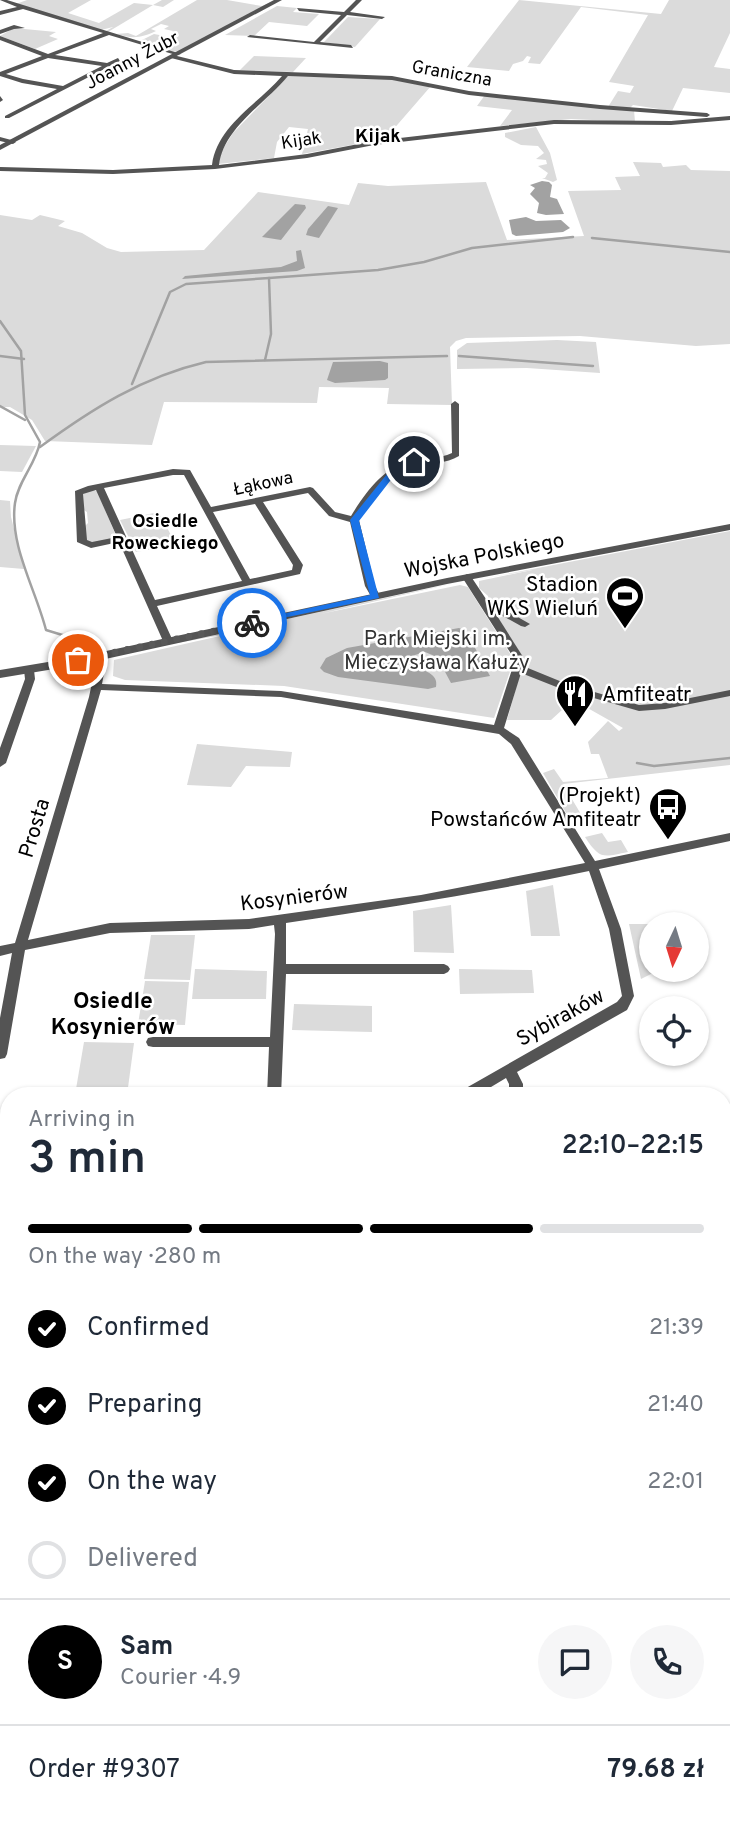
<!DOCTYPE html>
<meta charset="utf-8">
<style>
:root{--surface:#fff;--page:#f6f6f7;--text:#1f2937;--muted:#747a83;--line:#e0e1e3;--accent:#000}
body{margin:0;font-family:Overpass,sans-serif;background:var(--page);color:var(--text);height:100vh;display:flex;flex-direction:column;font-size:26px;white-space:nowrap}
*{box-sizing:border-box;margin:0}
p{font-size:23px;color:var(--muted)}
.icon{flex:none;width:38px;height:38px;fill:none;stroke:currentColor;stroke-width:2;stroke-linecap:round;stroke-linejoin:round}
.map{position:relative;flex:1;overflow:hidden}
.side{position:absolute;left:0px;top:1087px;width:732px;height:744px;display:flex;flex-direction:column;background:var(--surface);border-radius:28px 28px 0 0;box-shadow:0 2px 5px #0004}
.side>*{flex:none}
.needle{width:46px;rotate:184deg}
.controls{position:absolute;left:639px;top:912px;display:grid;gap:14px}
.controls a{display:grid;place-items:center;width:70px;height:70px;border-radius:50%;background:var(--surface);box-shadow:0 2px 5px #0004;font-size:35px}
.pin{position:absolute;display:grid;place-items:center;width:60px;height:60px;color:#fff;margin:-30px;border:4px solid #fff;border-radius:50%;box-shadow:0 2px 7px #0007}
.courier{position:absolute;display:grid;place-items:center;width:70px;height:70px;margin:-35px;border:5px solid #1a73e8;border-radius:50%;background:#fff;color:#222;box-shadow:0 2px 9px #0007}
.overview em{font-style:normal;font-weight:600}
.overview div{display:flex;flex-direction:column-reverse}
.overview{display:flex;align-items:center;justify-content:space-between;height:119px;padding:0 28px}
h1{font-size:46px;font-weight:600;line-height:52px}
.bar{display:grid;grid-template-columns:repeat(4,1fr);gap:10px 7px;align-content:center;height:84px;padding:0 28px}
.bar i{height:9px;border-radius:5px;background:var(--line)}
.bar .selected{background:var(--accent)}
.bar p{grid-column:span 4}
.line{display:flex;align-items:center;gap:18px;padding:0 28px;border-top:2px solid var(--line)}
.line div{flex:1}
.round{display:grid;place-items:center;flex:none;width:74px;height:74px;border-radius:37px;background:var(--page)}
ol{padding:0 28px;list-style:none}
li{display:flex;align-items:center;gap:21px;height:77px}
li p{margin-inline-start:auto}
li .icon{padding:7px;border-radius:50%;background:var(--accent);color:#fff;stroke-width:4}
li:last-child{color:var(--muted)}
li i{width:38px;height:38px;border:4px solid var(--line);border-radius:50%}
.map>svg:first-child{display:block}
.green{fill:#dbdbdb}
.water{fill:#a2a2a2}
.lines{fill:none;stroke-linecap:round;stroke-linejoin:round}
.stream{stroke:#a2a2a2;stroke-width:2.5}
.minor{fill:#545454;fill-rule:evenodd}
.tertiary{fill:#545454;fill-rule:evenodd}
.route{fill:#1a73e8}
.done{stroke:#595959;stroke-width:7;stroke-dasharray:0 12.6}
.labels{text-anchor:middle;stroke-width:5;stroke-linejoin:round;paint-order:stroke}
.far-street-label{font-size:18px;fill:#000;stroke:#fff}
.far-neighbourhood-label{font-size:19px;font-weight:bold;fill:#000;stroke:#fff}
.street-label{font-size:21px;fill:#000;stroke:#fff}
.poi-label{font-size:21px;fill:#000;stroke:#fff;text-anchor:end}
.park-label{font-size:21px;fill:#323232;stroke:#fff}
.neighbourhood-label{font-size:23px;font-weight:bold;fill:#000;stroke:#fff}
</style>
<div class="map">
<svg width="730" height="1830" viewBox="0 0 730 1830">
<rect width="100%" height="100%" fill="#fff"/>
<g class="green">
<polygon points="27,0 91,0 68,13 99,23 134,3 153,5 162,0 174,0 163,7 153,5 108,32 106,31 113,27 101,30 16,4"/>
<path d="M 197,0 L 227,0 L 262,6 L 276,0 L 180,51 L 172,52 L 142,40 L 154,34 L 170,37 L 173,31 L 164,29 L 169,26 L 161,24 L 151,29 L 156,31 C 141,38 133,39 116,34 L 128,33 L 136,36 Z"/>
<polygon points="519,0 661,14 669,0 730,0 730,33 714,67 730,69 730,93 683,88 672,111 633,105 630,108 608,107 618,91 630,93 634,86 609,82 648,15 581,7 540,64 528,63 531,57 527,56 523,61 513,64 509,71 467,67"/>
<polygon points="277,6 297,8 293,12 319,14 307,26 269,22 254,36 225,35"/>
<polygon points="348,17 380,19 355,47 324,42"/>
<polygon points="14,28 56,32 49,36 58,39 35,49 0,36"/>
<polygon points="254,56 306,58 293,72 240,70"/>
<polygon points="288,76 375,77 431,86 385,139 302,154 308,129 289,127 277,142 274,158 218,164 221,152 233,133"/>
<polygon points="485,95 634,110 635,122 571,119 500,126 512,110 477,106"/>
<polygon points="536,127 550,153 557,180 553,182 542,178 545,178 548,173 538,166 547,164 546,160 536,159 544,153 538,146 521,145 505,137 505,133"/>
<polygon points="633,162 661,163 663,167 686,165 691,170 730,171 730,344 696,346 580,336 466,338 456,341 450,347 452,405 387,404 389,388 319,387 317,403 164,402 152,445 45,441 32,420 10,407 0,407 0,215 32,220 40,215 65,221 58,226 82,233 107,248 121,252 204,250 258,192 349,205 358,183 388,186 486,182 507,240 584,236 568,191 621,190 615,177 640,176"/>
<polygon points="557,340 596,342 600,373 527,368 457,369 457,350 467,343"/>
<polygon points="0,445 36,446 22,472 0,471"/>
<polygon points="93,490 97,491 117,538 115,534 111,535 112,539 93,543 86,541 84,527 88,523 87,512 82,509 82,493"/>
<polygon points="0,500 10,501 11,517 24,569 0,567"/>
<polygon points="159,512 176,545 136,552 120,520"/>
<polygon points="730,531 730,765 563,784 585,821 569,818 543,773 554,769 563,782 608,778 599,754 591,754 588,742 608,721 619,731 623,728 568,697 560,698 562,710 551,720 507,720 520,674 527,664 490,605 488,596 479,588 479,581 537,569 476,580"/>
<polygon points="459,582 320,614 460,585 468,587 514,660 494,718 284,686 125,680 113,676 114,660 233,633 149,648 220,633 244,632 248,635 263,631 263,626 278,621"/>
<polygon points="197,744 292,752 290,767 246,766 231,787 187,785"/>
<path d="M 602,833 L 608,842 L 621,840 L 628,852 C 603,857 600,860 585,837 Z"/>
<polygon points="553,885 560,936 531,936 526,891"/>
<polygon points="451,905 454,953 414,952 413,911"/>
<polygon points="629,924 651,924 651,970 659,970 641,979"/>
<polygon points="151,935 195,935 190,980 144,979"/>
<polygon points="195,969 267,971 266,999 192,999"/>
<polygon points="459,969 532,970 534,993 460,994"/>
<polygon points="145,981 189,982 185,1025 138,1024"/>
<polygon points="294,1004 372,1006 372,1032 292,1030"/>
<polygon points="84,1042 134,1043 127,1095 75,1095"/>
</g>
<g class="water">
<polygon points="542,181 549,182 552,185 550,197 557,199 564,214 546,215 537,213 539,203 530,194 535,188 530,185"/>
<polygon points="295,204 305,205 306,208 281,240 262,237"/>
<polygon points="328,206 338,208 319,238 306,235 308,229"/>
<polygon points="526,217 536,221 561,220 570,228 563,232 516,236 512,234 509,220"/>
<polygon points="301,250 305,268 297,271 182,279 185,276 281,267 297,261 296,251"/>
<polygon points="380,361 388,363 388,378 385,380 335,383 327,380 333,362"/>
<path d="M 459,628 L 466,631 L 490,676 L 451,683 L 437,657 L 425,652 L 415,655 L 411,660 L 413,665 C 423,671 439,673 436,687 L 428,689 L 338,677 L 324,672 L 320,668 L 326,658 L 347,648 Z"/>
</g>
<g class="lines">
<g class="stream">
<polyline points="592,238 730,252"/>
<path d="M 0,321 L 21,351 L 25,415 L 40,442 C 36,464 18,481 15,503 C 9,545 36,590 46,630 L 82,641 L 91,648"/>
<polyline points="0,356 24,359"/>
<polyline points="459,356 593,366"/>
<polyline points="265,360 271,334 269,278 378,270 424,262 472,248 573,237"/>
<polyline points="132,384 170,292 186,284 269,278"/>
<polyline points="0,406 25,420"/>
<path d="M 40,447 C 92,409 142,377 206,362 L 447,356"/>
<polyline points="637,763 654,766 730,758"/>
</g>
<g class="minor">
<path d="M 0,0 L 7,0 L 181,54 L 176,55 L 109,35 L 55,55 L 107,63 L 118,58 L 120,61 L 9,118 L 5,118 L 5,116 L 57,89 L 22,83 L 0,76 L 0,72 L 42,56 L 0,40 L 0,36 L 48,54 L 103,33 L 23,9 L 0,15 L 0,11 L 17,7 ZM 48,58 L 102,66 L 63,86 L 23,79 L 6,74 Z"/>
<polygon points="356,0 362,0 350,12 385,17 382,19 347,15 320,42 351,45 353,48 247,37 250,35 314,42 341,15 299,11 297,8 344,12"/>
<polygon points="14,25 25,28 14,29 0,34 0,30"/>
<path d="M 173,55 L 234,70 L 392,76 L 469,91 L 600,105 L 707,113 L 710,115 L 707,117 L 600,109 L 469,95 L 392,80 L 288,76 C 265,104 224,127 219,165 L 307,154 L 374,141 L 554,120 L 671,121 L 730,116 L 730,120 L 671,125 L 554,124 L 374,145 L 307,158 L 215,169 L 113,174 L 0,171 L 0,167 L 113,170 L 212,165 C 217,126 258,104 282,76 L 234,74 L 171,58 Z"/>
<polygon points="0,96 3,100 0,102"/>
<polygon points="0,137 15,141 16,142 13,144 0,141"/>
<path d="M 455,401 L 459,404 L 459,456 C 446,464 431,463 417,465 C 389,469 371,498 359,520 L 375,586 L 380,596 L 378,598 L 372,598 L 365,586 L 350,522 L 329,516 L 308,493 L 263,502 L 303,565 L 300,574 L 157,606 L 173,641 L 168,644 L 163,641 L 119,542 L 91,548 L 77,542 L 75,491 L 88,486 L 173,469 L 190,470 L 211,507 L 310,487 L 313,488 L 335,512 L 351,516 C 365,493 384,466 413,460 C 426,457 439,459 452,453 L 451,404 ZM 173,475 L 184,475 L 242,581 L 155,600 L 104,488 ZM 96,490 L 117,537 L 92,542 L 87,540 L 83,494 ZM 255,504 L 293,565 L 292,570 L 250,579 L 213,512 Z"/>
<path d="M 467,574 L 470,575 L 486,599 L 530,624 L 525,627 L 521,626 L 494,611 L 525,660 L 523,666 L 567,684 L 639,705 L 665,703 L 730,690 L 730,696 L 665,709 L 639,711 L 559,688 L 521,673 L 504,728 L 519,738 L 595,861 L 730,833 L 730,841 L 599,869 L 621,929 L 634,996 L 627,1010 L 517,1072 L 523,1084 L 523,1096 L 509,1096 L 509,1084 L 506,1078 L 476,1096 L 457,1096 L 459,1092 L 617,1002 L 622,996 L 609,929 L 589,871 C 488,892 387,908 286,923 L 286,964 L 444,964 L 448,966 L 450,969 L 448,972 L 444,974 L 286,974 L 281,1096 L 267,1096 L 269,1047 L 153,1047 L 148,1046 L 146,1042 L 148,1038 L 153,1037 L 270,1037 L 275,934 L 274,925 L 249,929 L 110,933 L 25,950 L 7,1054 L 5,1058 L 0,1059 L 0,1018 L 12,953 L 0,956 L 0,946 L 15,943 L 89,697 L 95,668 L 93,656 L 94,654 L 98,653 L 103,656 L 105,668 L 102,684 L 281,691 L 494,725 L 515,660 L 462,577 ZM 101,690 L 281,697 L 499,734 L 511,744 L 585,863 L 421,895 L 249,919 L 110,923 L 28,940 Z"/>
<polygon points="29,667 34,670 35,679 6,763 0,767 0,748 25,679 24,670"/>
<rect x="0" y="1182" width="9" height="12"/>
<polygon points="9,1339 9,1354 0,1357 0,1343"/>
<polygon points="570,1822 588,1822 589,1830 569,1830"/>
</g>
<g class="tertiary">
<polygon points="274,0 282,0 0,150 0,145"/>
<polygon points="730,524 730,530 447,584 78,665 0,678 0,670 78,657 447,578"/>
</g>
</g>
<polygon class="route" points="414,460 417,464 397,472 359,521 379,598 249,625 249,621 370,595 350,520 391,469"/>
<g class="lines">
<polyline class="done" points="78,660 252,623"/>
</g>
<defs>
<symbol id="stadium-pin" viewBox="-11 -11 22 30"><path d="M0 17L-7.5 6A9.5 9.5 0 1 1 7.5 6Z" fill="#000" stroke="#fff"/><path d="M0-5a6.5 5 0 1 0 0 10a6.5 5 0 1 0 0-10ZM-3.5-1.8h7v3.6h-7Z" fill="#fff"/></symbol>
<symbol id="restaurant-pin" viewBox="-11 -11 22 30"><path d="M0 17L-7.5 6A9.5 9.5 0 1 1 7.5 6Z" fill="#000" stroke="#fff"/><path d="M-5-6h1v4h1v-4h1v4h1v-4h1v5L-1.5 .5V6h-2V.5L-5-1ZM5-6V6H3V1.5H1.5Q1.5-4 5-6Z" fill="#fff"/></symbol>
<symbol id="bus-pin" viewBox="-11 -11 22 30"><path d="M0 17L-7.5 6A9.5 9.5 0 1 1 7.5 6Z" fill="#000" stroke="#fff"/><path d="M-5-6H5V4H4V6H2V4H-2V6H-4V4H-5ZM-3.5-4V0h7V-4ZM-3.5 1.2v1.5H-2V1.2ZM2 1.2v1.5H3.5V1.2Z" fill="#fff"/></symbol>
</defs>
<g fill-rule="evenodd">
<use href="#stadium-pin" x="603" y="574" width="44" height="60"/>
<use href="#restaurant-pin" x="553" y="672" width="44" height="60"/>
<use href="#bus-pin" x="646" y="785" width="44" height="60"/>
</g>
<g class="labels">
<g class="far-street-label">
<text transform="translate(132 60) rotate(-28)" y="6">Joanny Żubr</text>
<text transform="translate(452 73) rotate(10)" y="6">Graniczna</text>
<text transform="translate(301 140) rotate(-9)" y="6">Kijak</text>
<text transform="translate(263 483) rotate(-12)" y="6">Łąkowa</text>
</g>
<g class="far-neighbourhood-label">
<text x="378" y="142">Kijak</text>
<text x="165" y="527">Osiedle<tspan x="165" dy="22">Roweckiego</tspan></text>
</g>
<g class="street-label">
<text transform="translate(484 555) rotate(-11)" y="7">Wojska Polskiego</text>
<text transform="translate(34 828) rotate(-73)" y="7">Prosta</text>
<text transform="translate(294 897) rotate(-7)" y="7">Kosynierów</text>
<text transform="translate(560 1017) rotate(-29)" y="7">Sybiraków</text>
</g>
<g class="poi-label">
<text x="598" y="591">Stadion<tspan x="598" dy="24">WKS Wieluń</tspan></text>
<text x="602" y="701" text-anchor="start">Amfiteatr</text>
<text x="641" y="802">(Projekt)<tspan x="641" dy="24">Powstańców Amfiteatr</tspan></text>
</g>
<g class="park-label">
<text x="437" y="645">Park Miejski im.<tspan x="437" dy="24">Mieczysława Kałuży</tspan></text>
</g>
<g class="neighbourhood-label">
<text x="113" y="1008">Osiedle<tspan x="113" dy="26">Kosynierów</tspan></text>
</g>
</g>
</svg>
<div class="controls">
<a><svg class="needle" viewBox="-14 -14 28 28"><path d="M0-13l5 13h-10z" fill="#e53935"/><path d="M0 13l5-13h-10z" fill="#747a83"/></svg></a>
<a><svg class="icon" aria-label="locate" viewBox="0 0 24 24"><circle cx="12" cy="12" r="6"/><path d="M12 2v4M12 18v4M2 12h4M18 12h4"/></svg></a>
</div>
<div class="pin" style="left:78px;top:660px;background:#ea580c"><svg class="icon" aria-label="bag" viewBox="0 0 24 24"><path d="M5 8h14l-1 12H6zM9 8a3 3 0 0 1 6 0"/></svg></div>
<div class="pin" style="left:414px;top:462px;background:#1f2937"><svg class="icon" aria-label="home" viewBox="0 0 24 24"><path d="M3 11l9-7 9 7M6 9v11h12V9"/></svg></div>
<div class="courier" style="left:252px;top:623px"><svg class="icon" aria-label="bike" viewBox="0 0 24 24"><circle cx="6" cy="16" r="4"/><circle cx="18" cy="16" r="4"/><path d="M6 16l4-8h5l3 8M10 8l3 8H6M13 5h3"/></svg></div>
<section class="side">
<div class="overview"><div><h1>3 min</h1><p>Arriving in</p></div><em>22:10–22:15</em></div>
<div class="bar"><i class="selected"></i><i class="selected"></i><i class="selected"></i><i></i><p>On the way · 280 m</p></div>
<ol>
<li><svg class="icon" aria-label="check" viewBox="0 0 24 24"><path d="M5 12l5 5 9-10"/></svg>Confirmed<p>21:39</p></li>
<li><svg class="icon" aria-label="check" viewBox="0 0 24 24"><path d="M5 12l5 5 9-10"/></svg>Preparing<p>21:40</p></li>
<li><svg class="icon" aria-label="check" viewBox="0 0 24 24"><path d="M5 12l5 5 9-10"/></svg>On the way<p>22:01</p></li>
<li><i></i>Delivered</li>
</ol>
<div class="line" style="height:126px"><b class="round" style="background:var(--accent);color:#fff">S</b><div><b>Sam</b><p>Courier · 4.9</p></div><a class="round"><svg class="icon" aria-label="chat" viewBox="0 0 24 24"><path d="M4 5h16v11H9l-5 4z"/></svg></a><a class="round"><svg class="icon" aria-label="phone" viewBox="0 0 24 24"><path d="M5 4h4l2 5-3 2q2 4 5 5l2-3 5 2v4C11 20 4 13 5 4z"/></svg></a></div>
<div class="line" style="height:91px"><div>Order #9307</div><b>79.68 zł</b></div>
</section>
</div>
